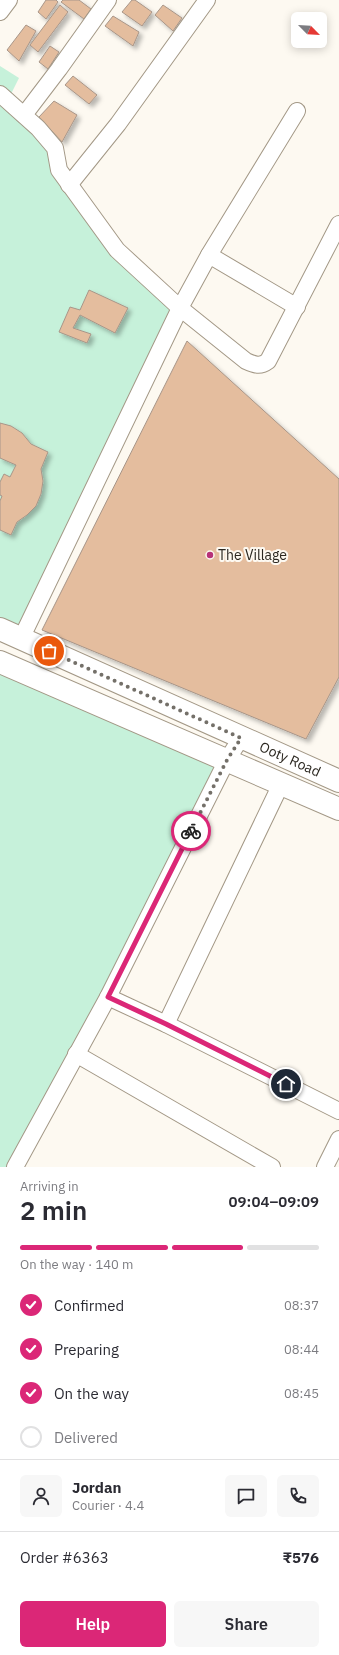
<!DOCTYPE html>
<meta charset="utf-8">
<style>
:root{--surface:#fff;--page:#f7f7f7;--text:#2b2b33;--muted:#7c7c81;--line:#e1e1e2;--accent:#db2777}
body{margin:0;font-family:"IBM Plex Sans",sans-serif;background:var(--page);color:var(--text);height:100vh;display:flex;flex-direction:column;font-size:15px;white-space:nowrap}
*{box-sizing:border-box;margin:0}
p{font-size:13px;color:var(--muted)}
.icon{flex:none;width:22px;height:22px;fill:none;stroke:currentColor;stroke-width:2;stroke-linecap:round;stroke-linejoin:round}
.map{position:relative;height:1167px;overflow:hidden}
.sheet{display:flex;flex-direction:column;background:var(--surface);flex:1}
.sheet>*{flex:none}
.needle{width:26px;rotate:114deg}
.buttons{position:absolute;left:291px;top:12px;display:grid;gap:8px}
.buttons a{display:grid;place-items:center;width:36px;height:36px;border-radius:6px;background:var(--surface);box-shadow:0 2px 10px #0003;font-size:20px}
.pin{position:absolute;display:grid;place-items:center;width:34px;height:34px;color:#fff;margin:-17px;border:2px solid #fff;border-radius:50%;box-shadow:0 1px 4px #0007}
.courier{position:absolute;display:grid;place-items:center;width:40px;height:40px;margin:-20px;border:3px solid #db2777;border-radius:50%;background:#fff;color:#222;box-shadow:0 1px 5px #0007}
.summary em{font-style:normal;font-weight:600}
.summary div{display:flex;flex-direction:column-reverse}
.summary{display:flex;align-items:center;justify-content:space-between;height:68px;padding:0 20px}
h1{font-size:26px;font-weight:600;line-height:30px}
.bar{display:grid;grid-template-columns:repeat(4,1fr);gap:6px 4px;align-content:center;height:48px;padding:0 20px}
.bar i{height:5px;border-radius:3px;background:var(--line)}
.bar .selected{background:var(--accent)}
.bar p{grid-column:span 4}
.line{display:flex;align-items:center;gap:10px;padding:0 20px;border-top:1px solid var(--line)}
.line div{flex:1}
.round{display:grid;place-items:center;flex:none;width:42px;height:42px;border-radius:6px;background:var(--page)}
ol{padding:0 20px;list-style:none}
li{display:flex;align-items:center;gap:12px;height:44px}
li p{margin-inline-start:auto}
li .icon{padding:4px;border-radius:50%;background:var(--accent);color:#fff;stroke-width:4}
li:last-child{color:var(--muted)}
li i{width:22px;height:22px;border:2px solid var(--line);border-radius:50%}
.cta{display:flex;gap:8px;margin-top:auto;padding:8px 20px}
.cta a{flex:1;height:46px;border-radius:6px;background:var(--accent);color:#fff;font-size:16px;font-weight:600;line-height:46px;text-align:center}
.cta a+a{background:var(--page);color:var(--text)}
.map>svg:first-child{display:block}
.green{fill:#c6f1da}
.building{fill:#e4bd9e;stroke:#a89689;filter:url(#shadow)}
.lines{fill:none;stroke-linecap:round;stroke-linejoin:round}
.minor-casing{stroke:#a39886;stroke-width:18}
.primary-casing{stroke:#a39886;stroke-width:24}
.minor{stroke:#fff;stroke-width:16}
.primary{stroke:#fff;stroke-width:22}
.done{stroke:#747069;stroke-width:4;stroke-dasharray:0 7.2}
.route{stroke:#db2777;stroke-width:5}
.poi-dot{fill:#b73278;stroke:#fdf9f1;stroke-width:1.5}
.labels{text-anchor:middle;stroke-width:4;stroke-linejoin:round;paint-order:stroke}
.poi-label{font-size:14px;fill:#2b2720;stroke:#fdf9f1;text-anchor:start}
.street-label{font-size:14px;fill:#2b2720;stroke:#fdf9f1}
</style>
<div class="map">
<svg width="339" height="1167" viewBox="0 0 339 1167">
<defs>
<filter id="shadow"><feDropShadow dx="3.5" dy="3.5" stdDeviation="2" flood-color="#0004"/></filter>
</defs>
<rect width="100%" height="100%" fill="#fdf9f1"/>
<g class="green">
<polygon points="0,66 19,78 10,96 0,88"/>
<polygon points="0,94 55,148 69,185 176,305 21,639 0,629"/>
<polygon points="0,657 227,760 14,1167 0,1167"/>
</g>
<g class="building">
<polygon points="46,0 56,0 58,2 46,19 38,12"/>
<polygon points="63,0 79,0 91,9 84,19 61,2"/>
<polygon points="132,0 135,0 152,12 142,26 122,12"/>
<polygon points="60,5 68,12 38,52 30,45"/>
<polygon points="163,5 182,18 173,31 155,15"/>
<polygon points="113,16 139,32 133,46 105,26"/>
<polygon points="26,25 36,31 19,61 7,50"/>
<polygon points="50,46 59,52 48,69 39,62"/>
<polygon points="73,76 97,95 89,104 65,85"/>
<polygon points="54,101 77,115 62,142 39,117"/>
<polygon points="89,290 128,308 115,333 80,315 73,328 91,334 87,343 59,332 70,307 80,310"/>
<polygon points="187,341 339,479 339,677 306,739 42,630"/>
<polygon points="0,423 11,426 22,433 31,444 48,452 41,469 43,481 41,494 36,506 27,515 17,522 11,535 0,530 0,501 2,496 0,495 0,482 4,474 10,477 16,465 0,458"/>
</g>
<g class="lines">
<defs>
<g id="minor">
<polyline points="0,12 9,0"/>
<polyline points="0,94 38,128 55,148 59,170 117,250 180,308 21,639"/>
<path d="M 297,111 L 209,255 L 180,308 L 246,361 C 255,365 260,367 268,361 L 339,224"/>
<polyline points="24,115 59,69 108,0"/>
<polyline points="69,185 118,124 207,0"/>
<polyline points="209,255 297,307"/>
<polyline points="108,997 166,1024 339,1111"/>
<polyline points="166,1024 281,784"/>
<polyline points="76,1054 272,1167"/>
<polyline points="15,1167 108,997 227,760 241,738"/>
<polyline points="325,1167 339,1139"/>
</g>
<g id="primary">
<path id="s1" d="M 0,629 L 339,781"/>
<polyline points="0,662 339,809"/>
</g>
</defs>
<use href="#minor" class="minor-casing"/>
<use href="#primary" class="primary-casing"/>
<use href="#minor" class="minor"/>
<use href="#primary" class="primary"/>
</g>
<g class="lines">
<polyline class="done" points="49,651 241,738 227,760 191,831"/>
<polyline class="route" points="191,831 108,997 166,1024 286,1084"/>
</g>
<circle class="poi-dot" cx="210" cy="555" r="4"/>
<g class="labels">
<g class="poi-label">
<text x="218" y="560">The Village</text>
</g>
<g class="street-label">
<text dy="5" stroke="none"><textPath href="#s1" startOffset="318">Ooty Road</textPath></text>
</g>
</g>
</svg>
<div class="buttons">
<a><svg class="needle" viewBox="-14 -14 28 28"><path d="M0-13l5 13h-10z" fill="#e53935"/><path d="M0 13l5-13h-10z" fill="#7c7c81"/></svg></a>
</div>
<div class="pin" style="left:49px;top:651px;background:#ea580c"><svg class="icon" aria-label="bag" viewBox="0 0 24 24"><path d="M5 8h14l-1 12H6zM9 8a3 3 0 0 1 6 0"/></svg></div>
<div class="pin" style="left:286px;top:1084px;background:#1f2937"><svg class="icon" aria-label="home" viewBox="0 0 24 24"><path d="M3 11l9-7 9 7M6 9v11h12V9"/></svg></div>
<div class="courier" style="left:191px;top:831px"><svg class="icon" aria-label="bike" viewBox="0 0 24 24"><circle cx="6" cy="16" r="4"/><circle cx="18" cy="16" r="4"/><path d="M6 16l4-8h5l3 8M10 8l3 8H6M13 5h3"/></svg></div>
</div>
<section class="sheet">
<div class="summary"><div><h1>2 min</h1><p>Arriving in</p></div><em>09:04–09:09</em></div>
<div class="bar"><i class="selected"></i><i class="selected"></i><i class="selected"></i><i></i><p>On the way · 140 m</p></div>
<ol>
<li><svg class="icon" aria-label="check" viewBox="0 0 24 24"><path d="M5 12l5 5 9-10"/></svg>Confirmed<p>08:37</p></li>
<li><svg class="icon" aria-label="check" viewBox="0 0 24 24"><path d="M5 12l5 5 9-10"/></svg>Preparing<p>08:44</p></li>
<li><svg class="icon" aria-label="check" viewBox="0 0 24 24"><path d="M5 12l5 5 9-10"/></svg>On the way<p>08:45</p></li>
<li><i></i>Delivered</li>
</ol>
<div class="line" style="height:72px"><a class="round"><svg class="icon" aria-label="person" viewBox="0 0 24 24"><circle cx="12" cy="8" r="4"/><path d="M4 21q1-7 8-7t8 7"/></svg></a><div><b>Jordan</b><p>Courier · 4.4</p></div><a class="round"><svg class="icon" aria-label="chat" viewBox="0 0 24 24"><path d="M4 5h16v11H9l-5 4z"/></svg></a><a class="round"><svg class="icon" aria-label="phone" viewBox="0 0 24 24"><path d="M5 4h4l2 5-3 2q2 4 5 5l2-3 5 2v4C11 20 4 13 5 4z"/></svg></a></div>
<div class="line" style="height:52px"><div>Order #6363</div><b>₹576</b></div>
<div class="cta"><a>Help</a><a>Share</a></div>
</section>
